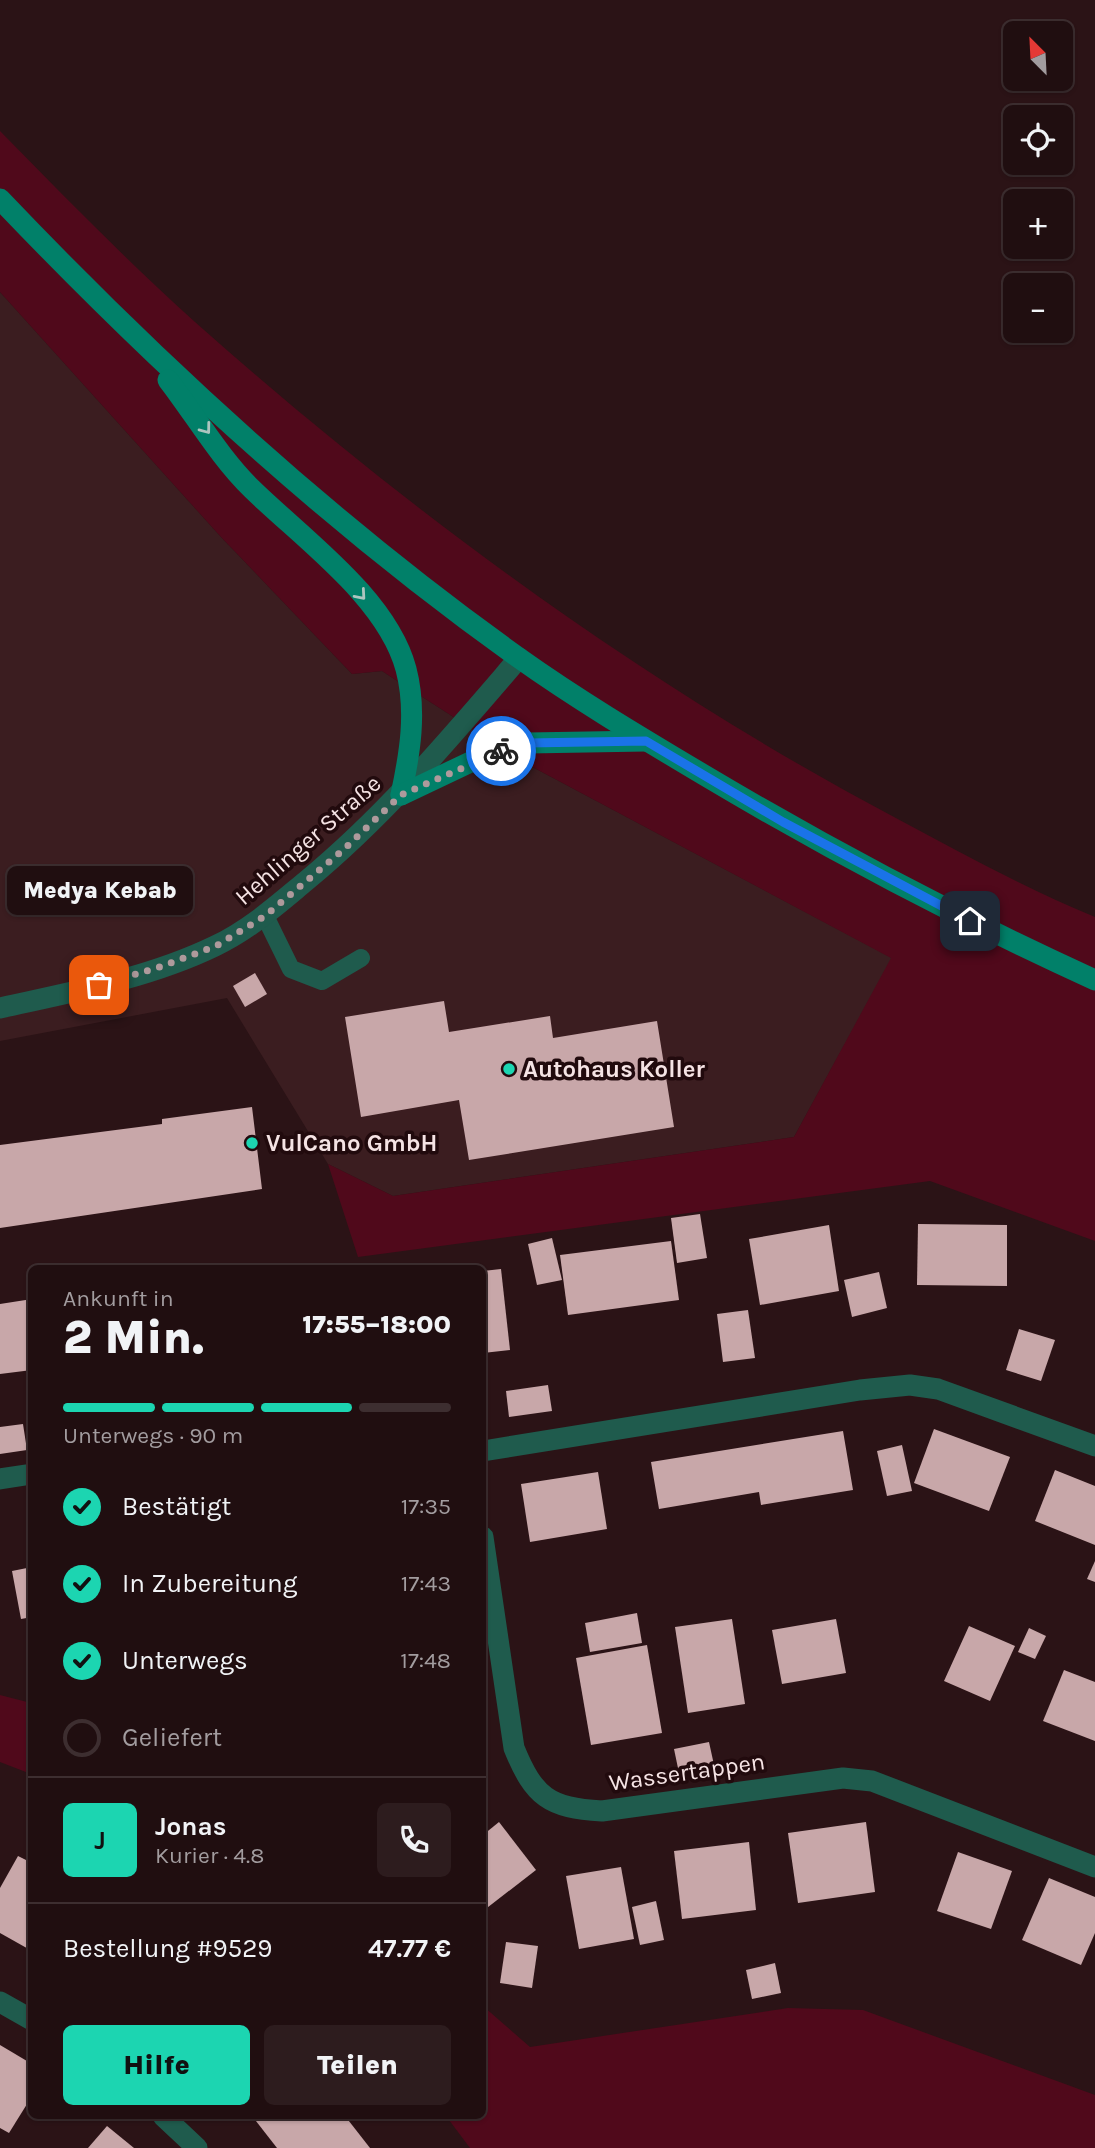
<!DOCTYPE html>
<html lang="de">
<meta charset="utf-8">
<style>
:root{--surface:#200e10;--page:#2d1c1e;--text:#f1f3f6;--muted:#a29c9f;--line:#3d2e30;--accent:#1cd5b1}
body{margin:0;font-family:Karla,sans-serif;background:var(--page);color:var(--text);height:100vh;display:flex;flex-direction:column;font-size:26px;white-space:nowrap}
*{box-sizing:border-box;margin:0}
p{font-size:23px;color:var(--muted)}
.icon{flex:none;width:38px;height:38px;fill:none;stroke:currentColor;stroke-width:2;stroke-linecap:round;stroke-linejoin:round}
.map{position:relative;flex:1;overflow:hidden}
.panel{position:absolute;left:28px;top:1265px;width:458px;height:854px;display:flex;flex-direction:column;background:var(--surface);border-radius:10px;box-shadow:0 2px 5px #0004,0 0 0 2px var(--line)}
.panel>*{flex:none}
.needle{width:46px;rotate:336deg}
.buttons{position:absolute;left:1003px;top:21px;display:grid;gap:14px}
.buttons a{display:grid;place-items:center;width:70px;height:70px;border-radius:10px;background:var(--surface);box-shadow:0 2px 5px #0004,0 0 0 2px var(--line);font-size:35px}
.pin{position:absolute;display:grid;place-items:center;width:60px;height:60px;color:#fff;margin:-30px;border-radius:14px;box-shadow:0 4px 10px #0006}
.courier{position:absolute;display:grid;place-items:center;width:70px;height:70px;margin:-35px;border:5px solid #1a73e8;border-radius:50%;background:#fff;color:#222;box-shadow:0 2px 9px #0007}
.bubble{position:absolute;height:49px;border-radius:10px;background:var(--surface);box-shadow:0 2px 5px #0004,0 0 0 2px var(--line);font-size:23px;font-weight:800;line-height:49px;text-align:center}
.summary em{font-style:normal;font-weight:800}
.summary div{display:flex;flex-direction:column-reverse}
.summary{display:flex;align-items:center;justify-content:space-between;height:119px;padding:0 35px}
h1{font-size:46px;font-weight:800;line-height:52px}
.bar{display:grid;grid-template-columns:repeat(4,1fr);gap:10px 7px;align-content:center;height:84px;padding:0 35px}
.bar i{height:9px;border-radius:5px;background:var(--line)}
.bar .selected{background:var(--accent)}
.bar p{grid-column:span 4}
.line{display:flex;align-items:center;gap:18px;padding:0 35px;border-top:2px solid var(--line)}
.line div{flex:1}
.round{display:grid;place-items:center;flex:none;width:74px;height:74px;border-radius:10px;background:var(--page)}
ol{padding:0 35px;list-style:none}
li{display:flex;align-items:center;gap:21px;height:77px}
li p{margin-inline-start:auto}
li .icon{padding:7px;border-radius:50%;background:var(--accent);color:#111;stroke-width:4}
li:last-child{color:var(--muted)}
li i{width:38px;height:38px;border:4px solid var(--line);border-radius:50%}
.action{display:flex;gap:14px;margin-top:auto;padding:14px 35px}
.action a{flex:1;height:80px;border-radius:10px;background:var(--accent);color:#111;font-size:28px;font-weight:800;line-height:80px;text-align:center}
.action a+a{background:var(--page);color:var(--text)}
.map>svg:first-child{display:block}
.built{fill:#3b1d20}
.green{fill:#50091b}
.building{fill:#c8a7a9}
.lines{fill:none;stroke-linecap:round;stroke-linejoin:round}
.lane{stroke:#1f5b4d;stroke-width:18}
.street{stroke:#1f5b4d;stroke-width:21}
.secondary{stroke:#018069;stroke-width:21}
.oneway{stroke:#acc5bf}
.done{stroke:#ae9a9c;stroke-width:7;stroke-dasharray:0 12.6}
.route{stroke:#1a73e8;stroke-width:9}
.poi-dot{fill:#1cd5b1;stroke:#210a0d;stroke-width:2.5}
.labels{text-anchor:middle;stroke-width:7;stroke-linejoin:round;paint-order:stroke}
.street-label{font-size:24px;fill:#f5e3e4;stroke:#210a0d}
.poi-label{font-size:24px;font-weight:bold;fill:#f5e3e4;stroke:#210a0d;text-anchor:start}
</style>
<div class="map">
<svg width="1095" height="2148" viewBox="0 0 1095 2148">
<rect width="100%" height="100%" fill="#2b1316"/>
<polygon class="built" points="0,292 221,537 352,674 382,671 525,763 892,958 794,1137 393,1196 328,1164 227,998 0,1041"/>
<g class="green">
<path d="M 0,131 C 64,196 127,261 195,322 C 408,511 641,683 894,817 C 960,852 1026,889 1095,917 L 1095,1241 L 930,1181 L 358,1257 L 328,1164 L 393,1196 L 794,1137 L 891,958 L 525,763 L 382,671 L 352,674 L 221,537 L 0,292 Z"/>
<polygon points="0,1695 31,1703 31,1774 0,1762"/>
<polygon points="483,2006 530,2047 788,2008 863,2010 1095,2095 1095,2148 470,2148 446,2116 483,2116"/>
</g>
<g class="building">
<polygon points="255,973 267,994 245,1007 233,986"/>
<polygon points="444,1001 449,1032 550,1016 553,1038 657,1021 674,1127 469,1160 459,1100 361,1117 345,1017"/>
<polygon points="252,1107 262,1189 0,1228 0,1145 162,1124 162,1119"/>
<polygon points="700,1214 707,1258 677,1263 671,1218"/>
<polygon points="918,1224 1007,1225 1007,1286 917,1285"/>
<polygon points="829,1225 839,1291 760,1305 749,1239"/>
<polygon points="552,1238 562,1280 537,1285 528,1244"/>
<polygon points="671,1241 679,1300 568,1315 560,1255"/>
<polygon points="501,1269 510,1350 483,1353 483,1271"/>
<polygon points="879,1272 887,1308 852,1317 844,1280"/>
<polygon points="32,1299 32,1370 0,1374 0,1304"/>
<polygon points="748,1310 755,1358 723,1362 717,1314"/>
<polygon points="1019,1329 1055,1340 1041,1381 1006,1370"/>
<polygon points="548,1385 552,1411 509,1417 506,1391"/>
<polygon points="23,1424 27,1450 0,1454 0,1427"/>
<polygon points="934,1429 1010,1457 989,1511 914,1483"/>
<polygon points="843,1431 853,1490 761,1505 759,1492 659,1509 651,1462"/>
<polygon points="902,1445 912,1491 887,1496 877,1451"/>
<polygon points="1055,1470 1095,1486 1095,1545 1035,1521"/>
<polygon points="598,1472 607,1529 530,1542 521,1484"/>
<polygon points="1095,1561 1095,1582 1087,1579"/>
<polygon points="32,1567 32,1617 21,1619 12,1571"/>
<polygon points="637,1613 642,1643 590,1652 585,1623"/>
<polygon points="732,1619 745,1704 688,1713 675,1627"/>
<polygon points="836,1619 846,1673 782,1684 772,1630"/>
<polygon points="969,1626 1015,1646 990,1701 944,1681"/>
<polygon points="1029,1628 1046,1636 1035,1659 1018,1652"/>
<polygon points="647,1645 662,1733 591,1745 576,1658"/>
<polygon points="1064,1670 1095,1682 1095,1741 1043,1721"/>
<polygon points="709,1742 714,1765 679,1773 674,1749"/>
<polygon points="499,1822 536,1870 483,1911 483,1835"/>
<polygon points="866,1822 875,1892 798,1903 788,1833"/>
<polygon points="749,1842 756,1910 682,1919 674,1851"/>
<polygon points="958,1852 1012,1871 991,1929 937,1911"/>
<polygon points="18,1856 32,1863 32,1951 0,1933 0,1888"/>
<polygon points="621,1867 634,1939 579,1949 566,1876"/>
<polygon points="1049,1878 1095,1897 1095,1933 1081,1965 1022,1940"/>
<polygon points="656,1901 664,1940 640,1945 632,1907"/>
<polygon points="506,1942 538,1946 532,1988 500,1983"/>
<polygon points="775,1963 781,1993 752,1999 746,1970"/>
<polygon points="0,2045 32,2064 32,2096 9,2133 0,2128"/>
<polygon points="252,2116 345,2116 370,2148 277,2148"/>
<polygon points="107,2126 134,2148 88,2148"/>
</g>
<g class="lines">
<polyline class="lane" points="265,916 291,969 322,981 361,958"/>
<g class="street">
<path d="M 0,1008 C 72,992 149,978 215,946 C 249,930 277,905 306,881 C 386,815 451,737 519,658"/>
<polyline points="483,1451 860,1390 910,1385 938,1389 1095,1446"/>
<polyline points="0,1479 32,1474"/>
<path d="M 483,1537 L 514,1748 C 534,1797 549,1808 602,1811 L 843,1778 L 872,1781 L 1095,1867"/>
<polyline points="0,2002 32,2020"/>
<polyline points="163,2116 197,2148"/>
</g>
<g class="secondary">
<path d="M 0,199 C 160,367 331,524 519,658 C 578,700 642,738 704,775 C 830,850 961,919 1095,980"/>
<path d="M 168,380 C 195,415 220,458 252,489 C 303,539 387,598 406,669 C 417,711 410,753 401,795"/>
<polyline points="401,795 481,757 528,743 646,741"/>
</g>
</g>
<defs><path id="oneway-chevron" d="M-2-3.5L2.5 0L-2 3.5" fill="none" stroke-width="1.6" stroke-linecap="round" stroke-linejoin="round" transform="scale(1.75)"/></defs>
<g class="oneway">
<use href="#oneway-chevron" transform="translate(206 429) rotate(53)"/>
<use href="#oneway-chevron" transform="translate(361 595) rotate(49)"/>
</g>
<g class="lines">
<polyline class="done" points="99,985 157,968 216,946 265,916 342,851 401,795 501,751"/>
<polyline class="route" points="501,751 528,743 646,741 783,822 970,921"/>
</g>
<g class="poi-dot">
<circle cx="509" cy="1069" r="7"/>
<circle cx="252" cy="1143" r="7"/>
</g>
<g class="labels">
<g class="street-label">
<text transform="translate(308 840) rotate(-41)" y="8">Hehlinger Straße</text>
<text transform="translate(687 1772) rotate(-8)" y="8">Wassertappen</text>
</g>
<g class="poi-label">
<text x="523" y="1077">Autohaus Koller</text>
<text x="266" y="1151">VulCano GmbH</text>
</g>
</g>
</svg>
<div class="buttons">
<a><svg class="needle" viewBox="-14 -14 28 28"><path d="M0-13l5 13h-10z" fill="#e53935"/><path d="M0 13l5-13h-10z" fill="#a29c9f"/></svg></a>
<a><svg class="icon" aria-label="locate" viewBox="0 0 24 24"><circle cx="12" cy="12" r="6"/><path d="M12 2v4M12 18v4M2 12h4M18 12h4"/></svg></a>
<a>+</a>
<a>−</a>
</div>
<div class="pin" style="left:99px;top:985px;background:#ea580c"><svg class="icon" aria-label="bag" viewBox="0 0 24 24"><path d="M5 8h14l-1 12H6zM9 8a3 3 0 0 1 6 0"/></svg></div>
<div class="pin" style="left:970px;top:921px;background:#1f2937"><svg class="icon" aria-label="home" viewBox="0 0 24 24"><path d="M3 11l9-7 9 7M6 9v11h12V9"/></svg></div>
<div class="courier" style="left:501px;top:751px"><svg class="icon" aria-label="bike" viewBox="0 0 24 24"><circle cx="6" cy="16" r="4"/><circle cx="18" cy="16" r="4"/><path d="M6 16l4-8h5l3 8M10 8l3 8H6M13 5h3"/></svg></div>
<div class="bubble" style="left:7px;top:866px;width:186px">Medya Kebab</div>
<section class="panel">
<div class="summary"><div><h1>2 Min.</h1><p>Ankunft in</p></div><em>17:55–18:00</em></div>
<div class="bar"><i class="selected"></i><i class="selected"></i><i class="selected"></i><i></i><p>Unterwegs · 90 m</p></div>
<ol>
<li><svg class="icon" aria-label="check" viewBox="0 0 24 24"><path d="M5 12l5 5 9-10"/></svg>Bestätigt<p>17:35</p></li>
<li><svg class="icon" aria-label="check" viewBox="0 0 24 24"><path d="M5 12l5 5 9-10"/></svg>In Zubereitung<p>17:43</p></li>
<li><svg class="icon" aria-label="check" viewBox="0 0 24 24"><path d="M5 12l5 5 9-10"/></svg>Unterwegs<p>17:48</p></li>
<li><i></i>Geliefert</li>
</ol>
<div class="line" style="height:126px"><b class="round" style="background:var(--accent);color:#111">J</b><div><b>Jonas</b><p>Kurier · 4.8</p></div><a class="round"><svg class="icon" aria-label="phone" viewBox="0 0 24 24"><path d="M5 4h4l2 5-3 2q2 4 5 5l2-3 5 2v4C11 20 4 13 5 4z"/></svg></a></div>
<div class="line" style="height:91px"><div>Bestellung #9529</div><b>47.77 €</b></div>
<div class="action"><a>Hilfe</a><a>Teilen</a></div>
</section>
</div>
